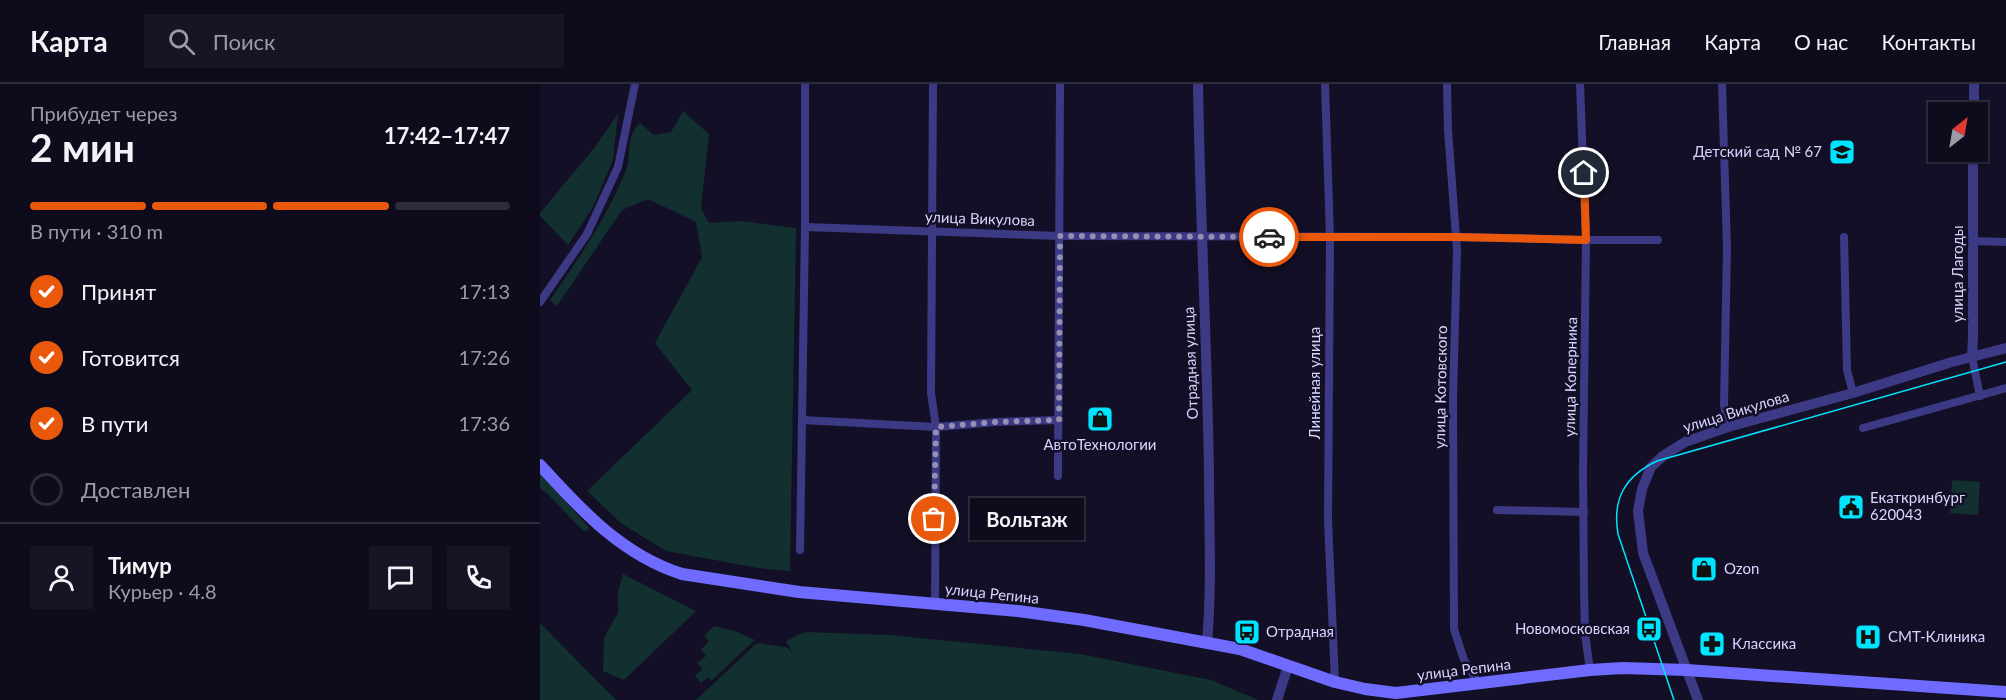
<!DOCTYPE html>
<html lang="ru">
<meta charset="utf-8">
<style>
:root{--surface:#0e0b1c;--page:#171425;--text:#f1f3f6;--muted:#9b9ba3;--line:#2e2b3b;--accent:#ea580c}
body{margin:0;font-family:Lato,sans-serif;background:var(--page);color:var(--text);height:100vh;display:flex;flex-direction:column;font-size:22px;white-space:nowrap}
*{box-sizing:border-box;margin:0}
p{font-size:20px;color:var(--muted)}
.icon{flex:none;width:33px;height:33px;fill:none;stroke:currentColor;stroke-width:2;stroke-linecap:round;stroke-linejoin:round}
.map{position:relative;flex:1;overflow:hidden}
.panel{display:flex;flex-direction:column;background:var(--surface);width:540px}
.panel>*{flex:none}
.needle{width:39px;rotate:31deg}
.fabs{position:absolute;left:1388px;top:18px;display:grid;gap:12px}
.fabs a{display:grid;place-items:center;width:60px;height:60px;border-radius:0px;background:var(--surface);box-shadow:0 2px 4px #0004,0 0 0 2px var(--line);font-size:30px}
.pin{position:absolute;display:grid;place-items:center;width:51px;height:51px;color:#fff;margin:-26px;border:3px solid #fff;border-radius:50%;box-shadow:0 2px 6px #0007}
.courier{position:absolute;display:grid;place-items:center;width:60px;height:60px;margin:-30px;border:4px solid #ea580c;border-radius:50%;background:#fff;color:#222;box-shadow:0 2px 8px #0007}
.bubble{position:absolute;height:42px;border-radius:0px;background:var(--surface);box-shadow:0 2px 4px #0004,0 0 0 2px var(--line);font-size:20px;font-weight:700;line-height:42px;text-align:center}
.headline em{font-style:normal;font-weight:700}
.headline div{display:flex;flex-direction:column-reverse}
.headline{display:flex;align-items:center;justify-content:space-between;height:102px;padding:0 30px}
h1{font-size:39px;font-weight:700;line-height:45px}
.bar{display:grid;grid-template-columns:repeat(4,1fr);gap:9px 6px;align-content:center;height:72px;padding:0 30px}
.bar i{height:8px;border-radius:4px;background:var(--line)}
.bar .active{background:var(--accent)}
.bar p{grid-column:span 4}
.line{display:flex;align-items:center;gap:15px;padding:0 30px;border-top:2px solid var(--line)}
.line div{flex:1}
.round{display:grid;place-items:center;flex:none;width:63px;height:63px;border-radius:0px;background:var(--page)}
ol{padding:0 30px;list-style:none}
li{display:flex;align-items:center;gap:18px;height:66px}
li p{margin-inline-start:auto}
li .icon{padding:6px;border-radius:50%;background:var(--accent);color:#fff;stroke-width:4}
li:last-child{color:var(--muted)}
li i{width:33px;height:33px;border:3px solid var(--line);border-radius:50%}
header{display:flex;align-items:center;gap:36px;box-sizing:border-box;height:84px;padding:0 30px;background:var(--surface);border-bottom:2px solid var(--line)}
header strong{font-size:28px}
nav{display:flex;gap:33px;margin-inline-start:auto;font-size:21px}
.search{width:420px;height:54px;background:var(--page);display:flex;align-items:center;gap:15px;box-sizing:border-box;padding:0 21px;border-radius:0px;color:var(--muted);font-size:22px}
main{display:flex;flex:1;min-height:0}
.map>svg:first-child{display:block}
.green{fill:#12302f}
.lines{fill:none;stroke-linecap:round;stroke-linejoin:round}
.minor{stroke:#3d3a85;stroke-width:8}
.tertiary{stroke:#3d3a85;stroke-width:10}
.secondary{stroke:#6f6bff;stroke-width:12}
.tram{stroke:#00e5ff;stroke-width:1.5}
.done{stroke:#948fb3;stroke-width:6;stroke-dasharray:0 10.8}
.route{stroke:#ea580c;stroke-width:8}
.labels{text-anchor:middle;stroke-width:5;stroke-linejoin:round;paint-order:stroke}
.poi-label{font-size:15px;fill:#d9d4ff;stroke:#130f26;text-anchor:start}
.street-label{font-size:15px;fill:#d9d4ff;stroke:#130f26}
</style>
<header>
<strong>Карта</strong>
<div class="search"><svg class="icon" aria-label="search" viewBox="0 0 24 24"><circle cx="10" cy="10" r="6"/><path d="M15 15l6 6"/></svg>Поиск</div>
<nav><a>Главная</a><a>Карта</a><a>О нас</a><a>Контакты</a></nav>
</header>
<main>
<section class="panel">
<div class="headline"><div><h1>2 мин</h1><p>Прибудет через</p></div><em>17:42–17:47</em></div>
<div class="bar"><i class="active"></i><i class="active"></i><i class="active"></i><i></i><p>В пути · 310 m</p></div>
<ol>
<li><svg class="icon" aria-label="check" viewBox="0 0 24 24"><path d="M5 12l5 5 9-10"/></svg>Принят<p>17:13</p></li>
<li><svg class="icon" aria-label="check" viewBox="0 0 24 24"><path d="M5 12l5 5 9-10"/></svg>Готовится<p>17:26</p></li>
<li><svg class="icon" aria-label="check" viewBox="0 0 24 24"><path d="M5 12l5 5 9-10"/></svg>В пути<p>17:36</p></li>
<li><i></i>Доставлен</li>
</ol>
<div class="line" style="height:108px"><a class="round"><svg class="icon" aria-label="person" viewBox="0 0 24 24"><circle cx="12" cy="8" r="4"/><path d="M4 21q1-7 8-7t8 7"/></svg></a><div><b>Тимур</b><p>Курьер · 4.8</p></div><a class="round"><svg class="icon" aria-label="chat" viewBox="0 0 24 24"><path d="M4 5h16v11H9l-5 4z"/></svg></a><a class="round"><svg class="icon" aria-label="phone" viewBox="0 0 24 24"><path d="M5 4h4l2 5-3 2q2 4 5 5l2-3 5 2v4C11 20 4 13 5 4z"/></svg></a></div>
</section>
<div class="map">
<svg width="1466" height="616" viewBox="0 0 1466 616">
<rect width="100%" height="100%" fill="#130f26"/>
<g class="green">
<path d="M 143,27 L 169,50 L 161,124 L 169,139 L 201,137 L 256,144 L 250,487 L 218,484 L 126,467 L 82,440 L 47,407 L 152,306 L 115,259 L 162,173 L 156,138 L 108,115 L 82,126 L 17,222 L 10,216 C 38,175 67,134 86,86 C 92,68 85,53 100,39 L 114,51 L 131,48 Z"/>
<polygon points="78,30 73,76 53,123 28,161 0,132 0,129 55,63"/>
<polygon points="0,390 49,443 48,447 42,446 6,408 3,407 0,404"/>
<polygon points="1412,396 1440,398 1438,431 1410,429"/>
<polygon points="83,490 156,527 84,596 63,587 64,554 78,529 78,508"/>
<polygon points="0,539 76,616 0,616"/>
<polygon points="174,542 195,547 215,556 171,597 168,593 161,599 155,592 163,585 157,579 166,572 161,565 169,558 164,552"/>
<polygon points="265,548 349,551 540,570 671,596 718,616 156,616 217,559 246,563 252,568 246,557"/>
</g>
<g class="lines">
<g class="minor">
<polyline points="393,0 391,309 396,343 395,519"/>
<polyline points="785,0 790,153 788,436 795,598"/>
<polyline points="907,0 908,46 917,166 913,313 914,545 924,576 939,600"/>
<polyline points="1040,0 1046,156 1043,387 1044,506 1045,550 1050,586"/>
<polyline points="1182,0 1187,164 1184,321 1188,343"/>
<polyline points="265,143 520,152 916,153 1046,156 1118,156"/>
<polyline points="1304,153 1307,286 1313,309"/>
<polyline points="1433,157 1466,158"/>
<polyline points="0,218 47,150 78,83 95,0"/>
<polyline points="1432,273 1440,312"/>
<polyline points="262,336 396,343 456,338 519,336"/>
<polyline points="1323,344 1466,304"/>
<polyline points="518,392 520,0"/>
<polyline points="957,426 1044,428"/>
<polyline points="260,466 265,143 265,0"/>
</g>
<g class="tertiary">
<path d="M 658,0 C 660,130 667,260 669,390 C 669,446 672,502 667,558"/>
<polyline points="1434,28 1434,0"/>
<polyline points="1432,273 1433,253 1433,68"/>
<polyline points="737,616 748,582"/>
<polyline points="1158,616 1103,469 1098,427 1102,405 1111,383 1123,372 1145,358 1188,343 1313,309 1412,278 1466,264"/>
</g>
<path class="secondary" d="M 0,381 C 41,426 82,471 142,490 L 259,508 L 478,527 L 544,536 L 700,565 L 795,598 L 825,605 L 856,609 L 1050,586 L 1083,584 L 1147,586 L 1466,608"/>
<path class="tram" d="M 1134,616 L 1078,450 C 1072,415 1085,392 1117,377 L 1466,278"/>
</g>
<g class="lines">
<polyline class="done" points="394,435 396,343 456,338 519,336 520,152 729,153"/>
<polyline class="route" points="729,153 916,153 1046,156 1044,89"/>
</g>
<defs>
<symbol id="school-square" viewBox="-11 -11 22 22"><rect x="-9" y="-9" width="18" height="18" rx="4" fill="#00e5ff" stroke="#130f26"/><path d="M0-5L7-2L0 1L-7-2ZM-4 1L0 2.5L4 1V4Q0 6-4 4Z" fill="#111"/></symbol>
<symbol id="shop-square" viewBox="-11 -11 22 22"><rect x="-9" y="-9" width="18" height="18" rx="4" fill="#00e5ff" stroke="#130f26"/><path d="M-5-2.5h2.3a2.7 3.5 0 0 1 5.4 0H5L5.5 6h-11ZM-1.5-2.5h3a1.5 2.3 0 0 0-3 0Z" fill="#111"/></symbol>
<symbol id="civic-square" viewBox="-11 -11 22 22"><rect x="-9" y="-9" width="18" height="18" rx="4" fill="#00e5ff" stroke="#130f26"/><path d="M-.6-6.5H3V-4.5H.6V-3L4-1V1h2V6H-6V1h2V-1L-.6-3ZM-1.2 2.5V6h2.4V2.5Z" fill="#111"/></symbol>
<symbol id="bus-square" viewBox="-11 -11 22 22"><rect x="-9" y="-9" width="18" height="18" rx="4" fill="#00e5ff" stroke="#130f26"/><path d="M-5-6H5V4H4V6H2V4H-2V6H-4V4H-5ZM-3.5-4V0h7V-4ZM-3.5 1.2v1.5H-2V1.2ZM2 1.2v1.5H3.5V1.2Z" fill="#111"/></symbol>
<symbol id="hospital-square" viewBox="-11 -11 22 22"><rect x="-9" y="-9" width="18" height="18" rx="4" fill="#00e5ff" stroke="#130f26"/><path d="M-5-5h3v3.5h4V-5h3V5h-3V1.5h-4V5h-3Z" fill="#111"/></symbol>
<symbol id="pharmacy-square" viewBox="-11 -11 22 22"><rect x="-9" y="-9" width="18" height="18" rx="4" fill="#00e5ff" stroke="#130f26"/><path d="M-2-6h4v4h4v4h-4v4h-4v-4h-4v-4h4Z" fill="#111"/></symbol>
</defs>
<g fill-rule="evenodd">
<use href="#school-square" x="1287" y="53" width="30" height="30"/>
<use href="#shop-square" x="545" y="320" width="30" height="30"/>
<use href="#civic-square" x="1296" y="408" width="30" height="30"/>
<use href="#shop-square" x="1149" y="470" width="30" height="30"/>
<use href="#bus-square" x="1094" y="530" width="30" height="30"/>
<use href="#bus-square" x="692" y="533" width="30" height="30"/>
<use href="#hospital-square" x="1313" y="538" width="30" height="30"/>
<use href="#pharmacy-square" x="1157" y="545" width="30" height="30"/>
</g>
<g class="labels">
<g class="poi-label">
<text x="1282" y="73" text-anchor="end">Детский сад № 67</text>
<text x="560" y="366" text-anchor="middle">АвтоТехнологии</text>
<text x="1330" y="419">Екаткринбург<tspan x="1330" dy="17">620043</tspan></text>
<text x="1184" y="490">Ozon</text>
<text x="1090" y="550" text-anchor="end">Новомосковская</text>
<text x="726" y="553">Отрадная</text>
<text x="1348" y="558">СМТ-Клиника</text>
<text x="1192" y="565">Классика</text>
</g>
<g class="street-label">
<text transform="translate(440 135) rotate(2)" y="5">улица Викулова</text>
<text transform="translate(1418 190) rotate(-90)" y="5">улица Лагоды</text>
<text transform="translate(651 279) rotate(-92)" y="5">Отрадная улица</text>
<text transform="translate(1031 293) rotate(-89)" y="5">улица Коперника</text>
<text transform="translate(775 299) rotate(-90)" y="5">Линейная улица</text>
<text transform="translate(901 303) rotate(-89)" y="5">улица Котовского</text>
<text transform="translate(1196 328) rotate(-17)" y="5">улица Викулова</text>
<text transform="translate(452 510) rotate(6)" y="5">улица Репина</text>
<text transform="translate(924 586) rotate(-7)" y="5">улица Репина</text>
</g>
</g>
</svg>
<div class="fabs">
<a><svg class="needle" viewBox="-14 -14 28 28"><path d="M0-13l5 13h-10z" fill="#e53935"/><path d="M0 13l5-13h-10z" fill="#9b9ba3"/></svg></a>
</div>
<div class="pin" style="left:394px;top:435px;background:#ea580c"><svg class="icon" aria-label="bag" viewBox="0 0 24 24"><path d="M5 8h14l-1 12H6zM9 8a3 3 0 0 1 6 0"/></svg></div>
<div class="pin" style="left:1044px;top:89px;background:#1f2937"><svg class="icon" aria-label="home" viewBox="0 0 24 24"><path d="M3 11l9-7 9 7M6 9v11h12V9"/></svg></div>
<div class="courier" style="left:729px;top:153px"><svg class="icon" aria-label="car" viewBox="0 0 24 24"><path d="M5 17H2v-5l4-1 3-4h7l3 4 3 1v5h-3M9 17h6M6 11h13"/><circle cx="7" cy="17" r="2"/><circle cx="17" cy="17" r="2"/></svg></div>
<div class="bubble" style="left:430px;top:414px;width:114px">Вольтаж</div>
</div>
</main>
